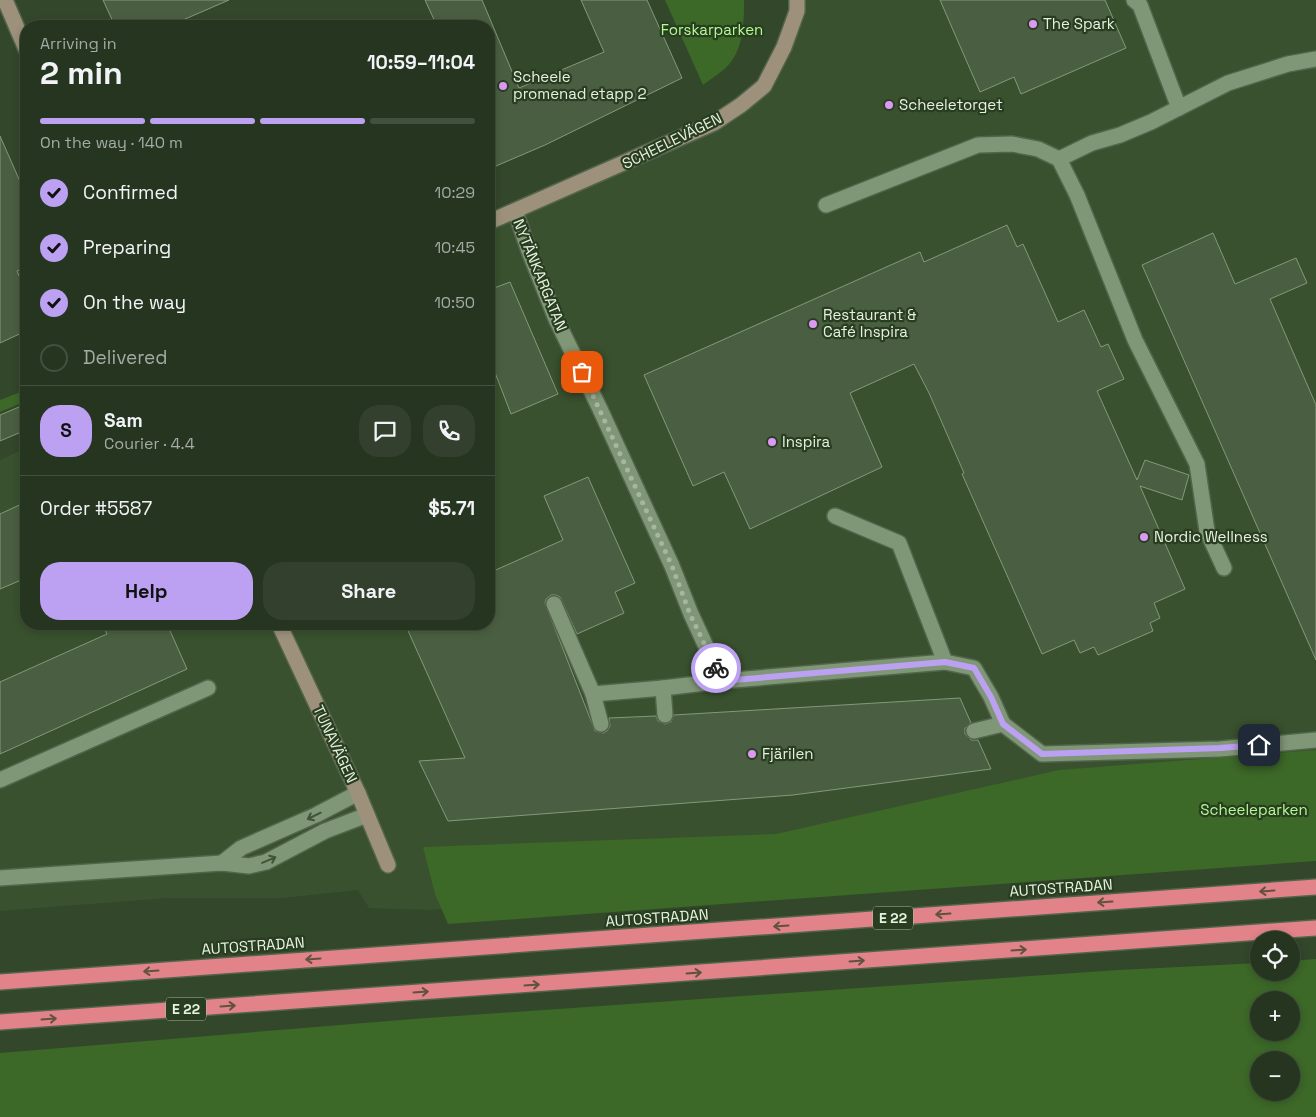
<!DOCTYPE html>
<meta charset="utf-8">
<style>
:root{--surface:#263520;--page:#32402d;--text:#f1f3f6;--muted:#a4aba5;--line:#42503e;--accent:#bca0f2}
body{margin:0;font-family:"Space Grotesk",sans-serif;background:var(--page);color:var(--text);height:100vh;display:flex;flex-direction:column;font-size:19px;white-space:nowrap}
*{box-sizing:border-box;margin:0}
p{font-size:16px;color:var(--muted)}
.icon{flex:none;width:28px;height:28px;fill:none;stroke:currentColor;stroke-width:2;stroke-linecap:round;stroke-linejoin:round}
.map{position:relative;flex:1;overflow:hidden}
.drawer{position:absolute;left:20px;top:20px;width:475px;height:610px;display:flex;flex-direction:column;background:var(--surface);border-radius:20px;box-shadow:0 2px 8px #0003,0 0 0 1px var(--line)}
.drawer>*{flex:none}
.controls{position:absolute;left:1250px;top:931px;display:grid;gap:10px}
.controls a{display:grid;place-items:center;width:50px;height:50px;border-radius:50%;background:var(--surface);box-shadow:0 2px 8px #0003,0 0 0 1px var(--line);font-size:25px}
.pin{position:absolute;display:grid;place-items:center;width:42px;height:42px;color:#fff;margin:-21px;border-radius:10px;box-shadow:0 2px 8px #0006}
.courier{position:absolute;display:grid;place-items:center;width:50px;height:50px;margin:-25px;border:4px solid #bca0f2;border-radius:50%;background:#fff;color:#222;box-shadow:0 1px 6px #0007}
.summary em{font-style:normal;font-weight:700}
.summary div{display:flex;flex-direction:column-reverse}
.summary{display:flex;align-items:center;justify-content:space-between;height:85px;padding:0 20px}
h1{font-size:32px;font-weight:700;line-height:38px}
.bar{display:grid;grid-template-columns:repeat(4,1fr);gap:8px 5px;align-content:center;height:60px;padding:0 20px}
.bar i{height:6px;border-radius:4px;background:var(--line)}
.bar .selected{background:var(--accent)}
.bar p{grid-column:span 4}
.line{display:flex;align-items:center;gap:12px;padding:0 20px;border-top:1px solid var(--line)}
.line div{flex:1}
.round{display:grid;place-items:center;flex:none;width:52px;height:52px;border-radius:20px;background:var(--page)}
ol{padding:0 20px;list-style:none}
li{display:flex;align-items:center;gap:15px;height:55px}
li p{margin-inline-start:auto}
li .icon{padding:5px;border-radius:50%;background:var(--accent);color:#111;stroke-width:4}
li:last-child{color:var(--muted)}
li i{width:28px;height:28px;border:2px solid var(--line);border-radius:50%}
.cta{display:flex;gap:10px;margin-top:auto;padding:10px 20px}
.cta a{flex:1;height:58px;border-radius:20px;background:var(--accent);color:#111;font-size:20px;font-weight:700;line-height:58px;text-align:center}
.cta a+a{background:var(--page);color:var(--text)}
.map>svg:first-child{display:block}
.built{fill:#39512e}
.green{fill:#3c6828;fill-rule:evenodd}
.building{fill:#4a5f41;stroke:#829a79}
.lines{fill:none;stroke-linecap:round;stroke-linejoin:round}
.lane-casing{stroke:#53644c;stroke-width:18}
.secondary-casing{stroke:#53644c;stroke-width:18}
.highway-casing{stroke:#53644c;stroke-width:18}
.lane{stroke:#809777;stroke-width:15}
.secondary{stroke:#9d917c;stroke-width:15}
.highway{stroke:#e18388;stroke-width:15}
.oneway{stroke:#3f5436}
.oneway2{stroke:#605240}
.done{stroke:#a7b6a1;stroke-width:5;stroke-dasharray:0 9}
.route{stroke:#bca0f2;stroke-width:6}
.poi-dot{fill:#dc99f4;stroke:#293d21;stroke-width:2}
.labels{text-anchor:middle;stroke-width:4.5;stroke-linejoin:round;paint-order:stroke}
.shield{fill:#293d21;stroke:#adbca7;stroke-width:1}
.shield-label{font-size:14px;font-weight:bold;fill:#e5f2e0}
.poi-label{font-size:15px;fill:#e5f2e0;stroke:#293d21;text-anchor:start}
.park-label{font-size:15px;fill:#b3fc93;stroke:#293d21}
.street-label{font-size:15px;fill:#e5f2e0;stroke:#293d21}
</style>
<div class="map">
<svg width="1316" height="1117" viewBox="0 0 1316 1117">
<rect width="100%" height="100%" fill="#33472b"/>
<polygon class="built" points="797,0 1316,0 1316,835 430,910 369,908 358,890 284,898 169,898 0,911 0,460 26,448 26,624 489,624 489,222 672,143 764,86"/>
<g class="green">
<path d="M 665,0 L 744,0 C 744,20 744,45 731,62 C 724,71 712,78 703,85 Z"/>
<polygon points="26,390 26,401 0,412 0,400"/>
<polygon points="1316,750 1316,861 448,924 435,894 423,847 776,834 1059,770"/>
<path d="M 1316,959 L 1316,1117 L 0,1117 L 0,1053 L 413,1019 L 1118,970 L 1259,963 L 1259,972 L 1291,972 L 1291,961 ZM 1259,1000 L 1291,1000 L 1291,1032 L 1259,1032 ZM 1259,1060 L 1291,1060 L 1291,1092 L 1259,1092 Z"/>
</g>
<g class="building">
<polygon points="103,0 229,0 169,26 115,26"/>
<polygon points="425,0 482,0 519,88 604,52 581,0 647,0 682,78 545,145 489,169 489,26 437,26"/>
<polygon points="940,0 1105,0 1126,48 1021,94 1014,77 980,92"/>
<polygon points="0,136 26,195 26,267 17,271 26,292 26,331 0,343"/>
<polygon points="1007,225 1017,247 1023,244 1058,322 1084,310 1101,347 1108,344 1124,379 1097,391 1137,480 1145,460 1189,475 1182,500 1140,486 1185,589 1154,603 1160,618 1150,623 1153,631 1098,655 1094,647 1080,653 1074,640 1042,654 962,474 964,473 929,393 914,364 850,393 882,467 750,529 724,472 693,486 644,375 920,252 924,262"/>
<polygon points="1213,233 1235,284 1296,258 1307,283 1270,299 1316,405 1316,660 1142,265"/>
<polygon points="510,282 558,394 511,414 489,357 489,290"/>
<polygon points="26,404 26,430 0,441 0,415"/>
<polygon points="588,477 635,583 615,592 624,613 577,634 560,597 556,595 551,595 546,599 545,603 595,731 603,733 607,731 610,726 609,718 656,716 658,721 665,724 671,722 674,715 960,698 971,723 965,728 965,734 971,740 978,740 991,769 793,795 448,821 419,761 465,758 405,624 489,624 489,573 563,540 544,496"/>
<polygon points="26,502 26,578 0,589 0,514"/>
<polygon points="102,624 167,624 187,669 0,754 0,682 107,634"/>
</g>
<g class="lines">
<defs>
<g id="lane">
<polyline points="1134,0 1140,5 1179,108"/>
<polyline points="826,205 978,145 1012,144 1038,149 1059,159"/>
<polyline points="515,211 529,251 556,319 600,409 672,566 691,614 722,681 945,662"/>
<polyline points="835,516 899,543 945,662 974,668 991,697 1003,724 1042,754 1220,749 1316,740"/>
<polyline points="1224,568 1207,531 1197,464 1135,340 1077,195 1059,159 1092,143 1120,135 1151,122 1228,83 1288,64 1316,59"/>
<polyline points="554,604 593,694 663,688"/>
<polyline points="593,694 601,724"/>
<polyline points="665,715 663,688 722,681"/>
<polyline points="974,731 1003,724"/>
<polyline points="0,780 208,688"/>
<polyline points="222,863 241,848 316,815 358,793"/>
<polyline points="0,878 222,863 249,866 266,862 325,831 367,815"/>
</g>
<g id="secondary">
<polyline points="5,0 26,49"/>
<polyline points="489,222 714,123 741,105 764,86 784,47 797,11 797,0"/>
<polyline points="279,624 358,793 388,865"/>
</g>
<g id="highway">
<polyline points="0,982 1316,887"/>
<polyline points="0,1022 1316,928"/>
</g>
</defs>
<use href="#lane" class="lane-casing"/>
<use href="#secondary" class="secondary-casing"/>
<use href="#highway" class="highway-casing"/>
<use href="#lane" class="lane"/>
<use href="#secondary" class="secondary"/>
<use href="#highway" class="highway"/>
</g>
<defs><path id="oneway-shaft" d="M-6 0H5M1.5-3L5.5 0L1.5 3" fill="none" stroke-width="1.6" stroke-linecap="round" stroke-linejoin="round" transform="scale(1.25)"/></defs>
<g class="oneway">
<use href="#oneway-shaft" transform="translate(314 816) rotate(154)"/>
<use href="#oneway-shaft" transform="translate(269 860) rotate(-23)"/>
</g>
<g class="oneway2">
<use href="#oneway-shaft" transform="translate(1267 891) rotate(176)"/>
<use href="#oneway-shaft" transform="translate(1105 902) rotate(176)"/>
<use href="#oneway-shaft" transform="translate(943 914) rotate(176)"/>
<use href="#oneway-shaft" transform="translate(781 926) rotate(176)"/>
<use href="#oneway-shaft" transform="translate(1019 950) rotate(-4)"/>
<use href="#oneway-shaft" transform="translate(313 959) rotate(176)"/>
<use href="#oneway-shaft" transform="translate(857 961) rotate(-4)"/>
<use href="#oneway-shaft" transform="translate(151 971) rotate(176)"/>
<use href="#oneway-shaft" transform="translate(694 973) rotate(-4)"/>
<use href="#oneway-shaft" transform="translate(532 985) rotate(-4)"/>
<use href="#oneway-shaft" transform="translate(421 992) rotate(-4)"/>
<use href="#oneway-shaft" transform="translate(228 1006) rotate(-4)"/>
<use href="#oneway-shaft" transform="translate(49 1019) rotate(-4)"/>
</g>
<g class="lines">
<polyline class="done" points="582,372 672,566 690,614 716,668"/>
<polyline class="route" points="716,668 722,681 945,662 974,668 991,697 1003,724 1042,754 1220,748 1259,745"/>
</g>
<g class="poi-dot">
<circle cx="1033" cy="24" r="5"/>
<circle cx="503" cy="86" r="5"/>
<circle cx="889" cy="105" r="5"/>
<circle cx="813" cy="324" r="5"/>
<circle cx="772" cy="442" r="5"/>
<circle cx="1144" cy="537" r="5"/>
<circle cx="752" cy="754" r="5"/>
</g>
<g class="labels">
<g class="shield">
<rect x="873" y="906.5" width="40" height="23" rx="4"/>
<rect x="166" y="997.5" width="40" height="23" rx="4"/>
</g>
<g class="shield-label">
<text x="893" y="923">E 22</text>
<text x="186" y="1014">E 22</text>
</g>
<g class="poi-label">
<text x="1043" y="29">The Spark</text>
<text x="513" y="82">Scheele<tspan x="513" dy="17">promenad etapp 2</tspan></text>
<text x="899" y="110">Scheeletorget</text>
<text x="823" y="320">Restaurant &amp;<tspan x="823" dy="17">Café Inspira</tspan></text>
<text x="782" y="447">Inspira</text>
<text x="1154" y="542">Nordic Wellness</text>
<text x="762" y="759">Fjärilen</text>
</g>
<g class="park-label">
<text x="712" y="35">Forskarparken</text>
<text x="1254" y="815">Scheeleparken</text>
</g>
<g class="street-label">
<text transform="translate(672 141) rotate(-26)" y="5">SCHEELEVÄGEN</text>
<text transform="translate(540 275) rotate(68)" y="5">NYTÄNKARGATAN</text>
<text transform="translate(335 744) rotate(65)" y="5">TUNAVÄGEN</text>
<text transform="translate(1061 888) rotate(-4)" y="5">AUTOSTRADAN</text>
<text transform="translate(657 918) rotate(-4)" y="5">AUTOSTRADAN</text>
<text transform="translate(253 946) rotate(-4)" y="5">AUTOSTRADAN</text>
</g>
</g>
</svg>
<div class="controls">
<a><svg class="icon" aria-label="locate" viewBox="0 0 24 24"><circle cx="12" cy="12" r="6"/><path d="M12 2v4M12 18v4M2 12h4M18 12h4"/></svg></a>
<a>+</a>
<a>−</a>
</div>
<div class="pin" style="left:582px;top:372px;background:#ea580c"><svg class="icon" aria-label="bag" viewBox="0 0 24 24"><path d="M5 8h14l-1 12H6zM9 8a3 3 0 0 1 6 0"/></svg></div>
<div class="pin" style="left:1259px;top:745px;background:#1f2937"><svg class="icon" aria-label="home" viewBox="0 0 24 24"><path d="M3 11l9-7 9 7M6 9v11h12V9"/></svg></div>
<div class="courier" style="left:716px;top:668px"><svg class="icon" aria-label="bike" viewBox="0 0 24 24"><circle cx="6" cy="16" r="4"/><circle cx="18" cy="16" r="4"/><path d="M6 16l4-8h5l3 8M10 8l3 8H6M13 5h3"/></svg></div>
<section class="drawer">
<div class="summary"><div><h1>2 min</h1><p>Arriving in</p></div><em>10:59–11:04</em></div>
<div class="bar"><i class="selected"></i><i class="selected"></i><i class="selected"></i><i></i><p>On the way · 140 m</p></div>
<ol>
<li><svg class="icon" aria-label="check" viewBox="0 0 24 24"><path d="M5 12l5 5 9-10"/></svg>Confirmed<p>10:29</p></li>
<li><svg class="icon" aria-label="check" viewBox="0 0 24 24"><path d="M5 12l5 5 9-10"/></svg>Preparing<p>10:45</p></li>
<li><svg class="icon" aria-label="check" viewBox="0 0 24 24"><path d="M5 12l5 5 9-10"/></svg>On the way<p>10:50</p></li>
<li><i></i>Delivered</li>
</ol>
<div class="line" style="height:90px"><b class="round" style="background:var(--accent);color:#111">S</b><div><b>Sam</b><p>Courier · 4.4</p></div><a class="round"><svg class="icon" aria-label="chat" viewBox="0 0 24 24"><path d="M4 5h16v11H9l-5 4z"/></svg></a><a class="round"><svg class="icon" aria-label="phone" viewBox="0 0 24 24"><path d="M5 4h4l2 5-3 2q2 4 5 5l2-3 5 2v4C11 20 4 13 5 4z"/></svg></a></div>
<div class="line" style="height:65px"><div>Order #5587</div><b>$5.71</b></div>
<div class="cta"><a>Help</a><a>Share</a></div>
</section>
</div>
